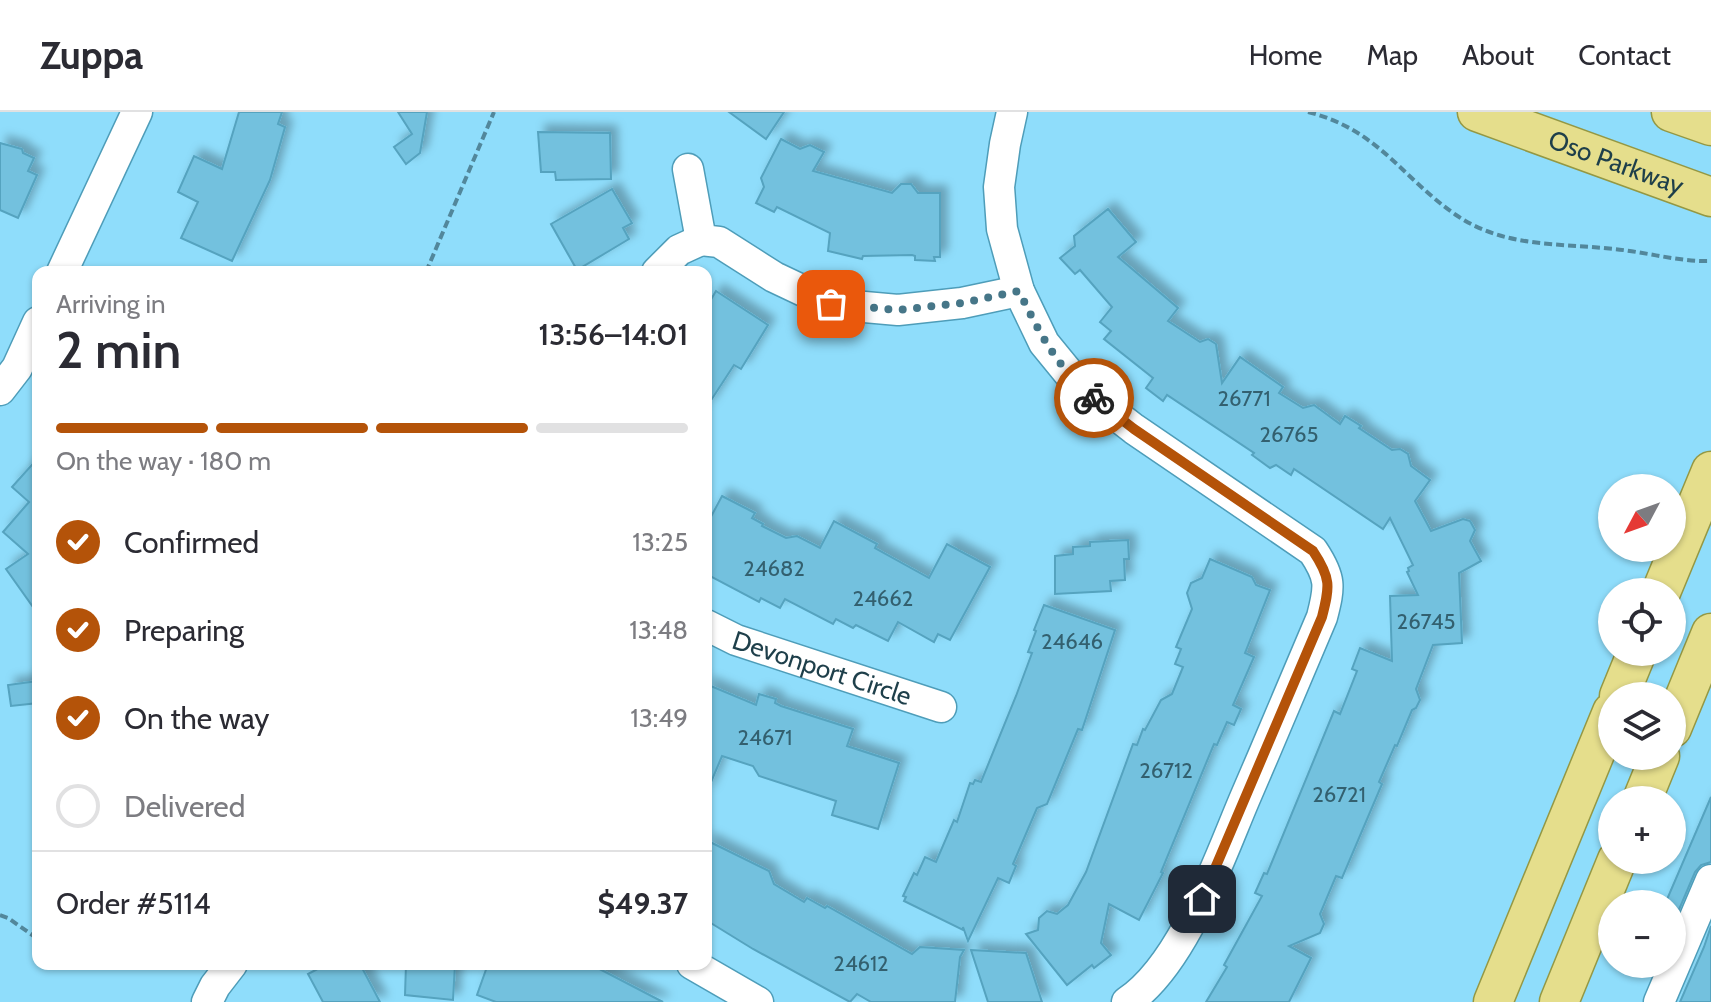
<!DOCTYPE html>
<meta charset="utf-8">
<style>
:root{--surface:#fff;--page:#f2f2f3;--text:#2b2b33;--muted:#7c7c81;--line:#e1e1e2;--accent:#b45309}
body{margin:0;font-family:Cabin,sans-serif;background:var(--page);color:var(--text);height:100vh;display:flex;flex-direction:column;font-size:30px;white-space:nowrap}
*{box-sizing:border-box;margin:0}
p{font-size:26px;color:var(--muted)}
.icon{flex:none;width:44px;height:44px;fill:none;stroke:currentColor;stroke-width:2;stroke-linecap:round;stroke-linejoin:round}
.map{position:relative;flex:1;overflow:hidden}
.panel{position:absolute;left:32px;top:154px;width:680px;height:704px;display:flex;flex-direction:column;background:var(--surface);border-radius:16px;box-shadow:0 2px 6px #0004}
.panel>*{flex:none}
.needle{width:52px;rotate:229deg}
.controls{position:absolute;left:1598px;top:362px;display:grid;gap:16px}
.controls a{display:grid;place-items:center;width:88px;height:88px;border-radius:50%;background:var(--surface);box-shadow:0 2px 6px #0004;font-size:40px}
.pin{position:absolute;display:grid;place-items:center;width:68px;height:68px;color:#fff;margin:-34px;border-radius:16px;box-shadow:0 4px 12px #0006}
.courier{position:absolute;display:grid;place-items:center;width:80px;height:80px;margin:-40px;border:6px solid #b45309;border-radius:50%;background:#fff;color:#222;box-shadow:0 2px 10px #0007}
.overview em{font-style:normal;font-weight:600}
.overview div{display:flex;flex-direction:column-reverse}
.overview{display:flex;align-items:center;justify-content:space-between;height:136px;padding:0 24px}
h1{font-size:52px;font-weight:600;line-height:60px}
.bar{display:grid;grid-template-columns:repeat(4,1fr);gap:12px 8px;align-content:center;height:96px;padding:0 24px}
.bar i{height:10px;border-radius:6px;background:var(--line)}
.bar .active{background:var(--accent)}
.bar p{grid-column:span 4}
.line{display:flex;align-items:center;gap:20px;padding:0 24px;border-top:2px solid var(--line)}
.line div{flex:1}
ol{padding:0 24px;list-style:none}
li{display:flex;align-items:center;gap:24px;height:88px}
li p{margin-inline-start:auto}
li .icon{padding:8px;border-radius:50%;background:var(--accent);color:#fff;stroke-width:4}
li:last-child{color:var(--muted)}
li i{width:44px;height:44px;border:4px solid var(--line);border-radius:50%}
header{display:flex;align-items:center;gap:48px;box-sizing:border-box;height:112px;padding:0 40px;background:var(--surface);border-bottom:2px solid var(--line)}
header strong{font-size:38px}
nav{display:flex;gap:44px;margin-inline-start:auto;font-size:28px}
.map>svg:first-child{display:block}
.building{fill:#73c1de;stroke:#55a3bf;stroke-width:2;filter:url(#shadow)}
.lines{fill:none;stroke-linecap:round;stroke-linejoin:round}
.minor-casing{stroke:#4e9db9;stroke-width:33}
.major-casing{stroke:#949844;stroke-width:41}
.path{stroke:#52879b;stroke-width:4;stroke-dasharray:8 4;stroke-linecap:butt}
.minor{stroke:#fff;stroke-width:30}
.major{stroke:#e5de8c;stroke-width:38}
.done{stroke:#467688;stroke-width:8;stroke-dasharray:0 14.4}
.route{stroke:#b45309;stroke-width:10}
.labels{text-anchor:middle;stroke-width:6;stroke-linejoin:round;paint-order:stroke}
.number-label{font-size:22px;fill:#33606f}
.street-label{font-size:26px;fill:#1e3f4a;stroke:#b9e6f7}
</style>
<header>
<strong>Zuppa</strong>
<nav><a>Home</a><a>Map</a><a>About</a><a>Contact</a></nav>
</header>
<div class="map">
<svg width="1711" height="890" viewBox="0 0 1711 890">
<defs>
<filter id="shadow"><feDropShadow dx="7" dy="-7" stdDeviation="4" flood-color="#0004"/></filter>
</defs>
<rect width="100%" height="100%" fill="#8fddfb"/>
<g class="building">
<polygon points="239,0 282,0 278,12 285,15 270,68 232,149 181,126 198,90 178,80 194,44 222,57"/>
<polygon points="398,0 427,0 420,41 406,52 394,35 412,22"/>
<polygon points="729,0 784,0 766,27"/>
<polygon points="538,20 610,21 611,67 556,68 555,60 541,60"/>
<polygon points="781,27 800,37 810,33 824,40 813,59 892,81 901,72 911,72 918,81 940,81 940,145 934,145 935,149 915,148 915,144 912,143 863,144 862,147 828,139 830,121 777,95 774,100 756,91 764,75 761,66"/>
<polygon points="0,31 22,37 23,41 34,46 28,59 37,63 18,106 0,98"/>
<polygon points="612,77 632,111 623,116 629,127 577,158 551,112"/>
<polygon points="1108,97 1136,130 1118,145 1178,196 1168,209 1200,230 1208,227 1216,232 1222,271 1240,245 1283,275 1279,281 1303,296 1314,293 1340,312 1345,304 1361,314 1359,316 1392,338 1400,337 1408,342 1411,354 1430,368 1415,389 1431,419 1463,407 1470,409 1475,418 1470,429 1481,449 1459,461 1462,531 1433,533 1416,577 1420,588 1416,596 1412,598 1397,634 1395,633 1379,670 1382,672 1342,766 1336,764 1320,802 1324,812 1320,821 1289,834 1311,846 1289,890 1206,890 1227,855 1224,853 1262,784 1255,781 1264,761 1267,762 1334,599 1340,602 1357,559 1352,557 1360,536 1392,549 1390,484 1418,483 1407,460 1409,459 1408,456 1413,453 1390,406 1383,417 1294,357 1291,363 1276,353 1270,356 1252,343 1254,341 1167,283 1163,289 1146,276 1153,266 1104,227 1111,219 1100,210 1112,195 1080,158 1075,162 1060,146 1075,134 1074,124"/>
<polygon points="716,179 768,213 741,257 734,253 706,296 706,196"/>
<polygon points="38,346 38,502 6,457 28,442 3,420 29,390 12,375"/>
<polygon points="722,384 755,401 752,406 763,412 762,414 786,426 797,424 820,436 834,409 877,432 875,436 929,466 947,432 990,455 950,528 938,522 934,530 898,510 888,529 856,513 853,516 836,507 833,512 785,487 780,496 761,486 759,490 706,462 706,414"/>
<polygon points="1128,428 1129,447 1124,447 1125,468 1110,469 1111,479 1055,482 1055,444 1073,442 1073,435 1090,434 1090,430"/>
<polygon points="1210,447 1252,465 1256,473 1270,478 1245,541 1254,545 1233,593 1241,597 1234,613 1227,610 1217,633 1214,632 1161,760 1163,761 1139,808 1109,792 1101,831 1111,843 1094,856 1092,853 1067,873 1026,822 1038,818 1039,806 1047,799 1057,802 1068,793 1086,760 1133,632 1137,633 1143,617 1145,618 1161,588 1172,582 1183,555 1175,552 1181,537 1176,535 1192,497 1187,481 1191,471 1202,466"/>
<polygon points="1044,493 1115,518 1082,618 1078,617 1047,692 1037,696 1013,752 1016,754 1009,771 998,766 968,829 963,815 963,818 904,789 906,785 903,784 914,761 917,763 925,745 936,750 954,708 957,710 970,671 973,672 975,668 981,670 1016,584 1032,541 1028,540 1036,519 1034,518"/>
<polygon points="38,569 38,591 11,594 8,573"/>
<polygon points="706,572 756,593 759,582 776,587 775,591 781,594 853,617 847,634 899,651 878,717 832,703 836,689 759,664 753,654 722,644 706,682"/>
<polygon points="1711,685 1711,750 1701,753 1695,760 1672,814 1672,792 1665,792"/>
<polygon points="706,728 769,759 774,772 804,790 807,786 825,796 827,794 912,842 920,835 964,838 960,845 955,890 871,890 857,882 850,890 753,837 706,808"/>
<polygon points="1711,814 1711,890 1680,890 1704,835"/>
<polygon points="971,838 1026,841 1042,890 988,890"/>
<polygon points="327,852 360,852 380,890 323,890 308,862"/>
<polygon points="406,852 455,852 453,888 405,883"/>
<polygon points="488,852 590,852 663,890 496,890 477,883"/>
</g>
<g class="lines">
<defs>
<g id="minor">
<path d="M 1012,0 L 1005,32 L 999,75 L 1002,117 L 1019,179 L 1044,231 L 1080,275 L 1134,317 L 1313,439 C 1331,466 1330,474 1322,505 C 1296,566 1271,626 1245,686 C 1219,747 1183,853 1127,890"/>
<polyline points="688,57 701,128 719,130 774,165 831,192 898,198 962,191 1019,179"/>
<polyline points="62,160 137,0"/>
<polyline points="657,160 679,138 701,128"/>
<polyline points="0,278 17,256 38,210"/>
<path id="s1" d="M 706,513 L 736,528 L 941,595"/>
<polyline points="692,852 758,890"/>
<polyline points="207,890 215,874 232,852"/>
<polyline points="1659,890 1711,768"/>
</g>
<g id="major">
<path id="s2" d="M 1477,0 L 1711,85"/>
<polyline points="1671,0 1711,14"/>
<polyline points="1661,480 1711,359"/>
<polyline points="1619,584 1637,540"/>
<polyline points="1672,616 1711,521"/>
<polyline points="1642,688 1660,644"/>
<polyline points="1493,890 1612,600"/>
<polyline points="1559,890 1617,748"/>
</g>
</defs>
<use href="#minor" class="minor-casing"/>
<use href="#major" class="major-casing"/>
<g class="path">
<path d="M 1308,0 C 1379,18 1401,65 1456,103 C 1504,136 1559,131 1614,137 C 1646,140 1679,150 1711,149"/>
<polyline points="426,160 494,0"/>
<polyline points="0,803 8,806 38,827"/>
</g>
<use href="#minor" class="minor"/>
<use href="#major" class="major"/>
</g>
<g class="lines">
<path class="done" d="M 831,192 L 898,198 L 962,191 L 1019,179 C 1039,220 1057,256 1094,286"/>
<path class="route" d="M 1094,286 L 1134,317 L 1313,439 C 1331,466 1330,474 1322,505 L 1202,787"/>
</g>
<g class="labels">
<g class="number-label">
<text x="1244" y="294">26771</text>
<text x="1289" y="330">26765</text>
<text x="774" y="464">24682</text>
<text x="883" y="494">24662</text>
<text x="1426" y="517">26745</text>
<text x="1072" y="537">24646</text>
<text x="765" y="633">24671</text>
<text x="1166" y="666">26712</text>
<text x="1339" y="690">26721</text>
<text x="861" y="859">24612</text>
</g>
<g class="street-label">
<text dy="9" stroke="none"><textPath href="#s2" startOffset="148">Oso Parkway</textPath></text>
<text dy="9" stroke="none"><textPath href="#s1" startOffset="124">Devonport Circle</textPath></text>
</g>
</g>
</svg>
<div class="controls">
<a><svg class="needle" viewBox="-14 -14 28 28"><path d="M0-13l5 13h-10z" fill="#e53935"/><path d="M0 13l5-13h-10z" fill="#7c7c81"/></svg></a>
<a><svg class="icon" aria-label="locate" viewBox="0 0 24 24"><circle cx="12" cy="12" r="6"/><path d="M12 2v4M12 18v4M2 12h4M18 12h4"/></svg></a>
<a><svg class="icon" aria-label="layers" viewBox="0 0 24 24"><path d="M12 4l9 5-9 5-9-5zM3 14l9 5 9-5"/></svg></a>
<a>+</a>
<a>−</a>
</div>
<div class="pin" style="left:831px;top:192px;background:#ea580c"><svg class="icon" aria-label="bag" viewBox="0 0 24 24"><path d="M5 8h14l-1 12H6zM9 8a3 3 0 0 1 6 0"/></svg></div>
<div class="pin" style="left:1202px;top:787px;background:#1f2937"><svg class="icon" aria-label="home" viewBox="0 0 24 24"><path d="M3 11l9-7 9 7M6 9v11h12V9"/></svg></div>
<div class="courier" style="left:1094px;top:286px"><svg class="icon" aria-label="bike" viewBox="0 0 24 24"><circle cx="6" cy="16" r="4"/><circle cx="18" cy="16" r="4"/><path d="M6 16l4-8h5l3 8M10 8l3 8H6M13 5h3"/></svg></div>
<section class="panel">
<div class="overview"><div><h1>2 min</h1><p>Arriving in</p></div><em>13:56–14:01</em></div>
<div class="bar"><i class="active"></i><i class="active"></i><i class="active"></i><i></i><p>On the way · 180 m</p></div>
<ol>
<li><svg class="icon" aria-label="check" viewBox="0 0 24 24"><path d="M5 12l5 5 9-10"/></svg>Confirmed<p>13:25</p></li>
<li><svg class="icon" aria-label="check" viewBox="0 0 24 24"><path d="M5 12l5 5 9-10"/></svg>Preparing<p>13:48</p></li>
<li><svg class="icon" aria-label="check" viewBox="0 0 24 24"><path d="M5 12l5 5 9-10"/></svg>On the way<p>13:49</p></li>
<li><i></i>Delivered</li>
</ol>
<div class="line" style="height:104px"><div>Order #5114</div><b>$49.37</b></div>
</section>
</div>
